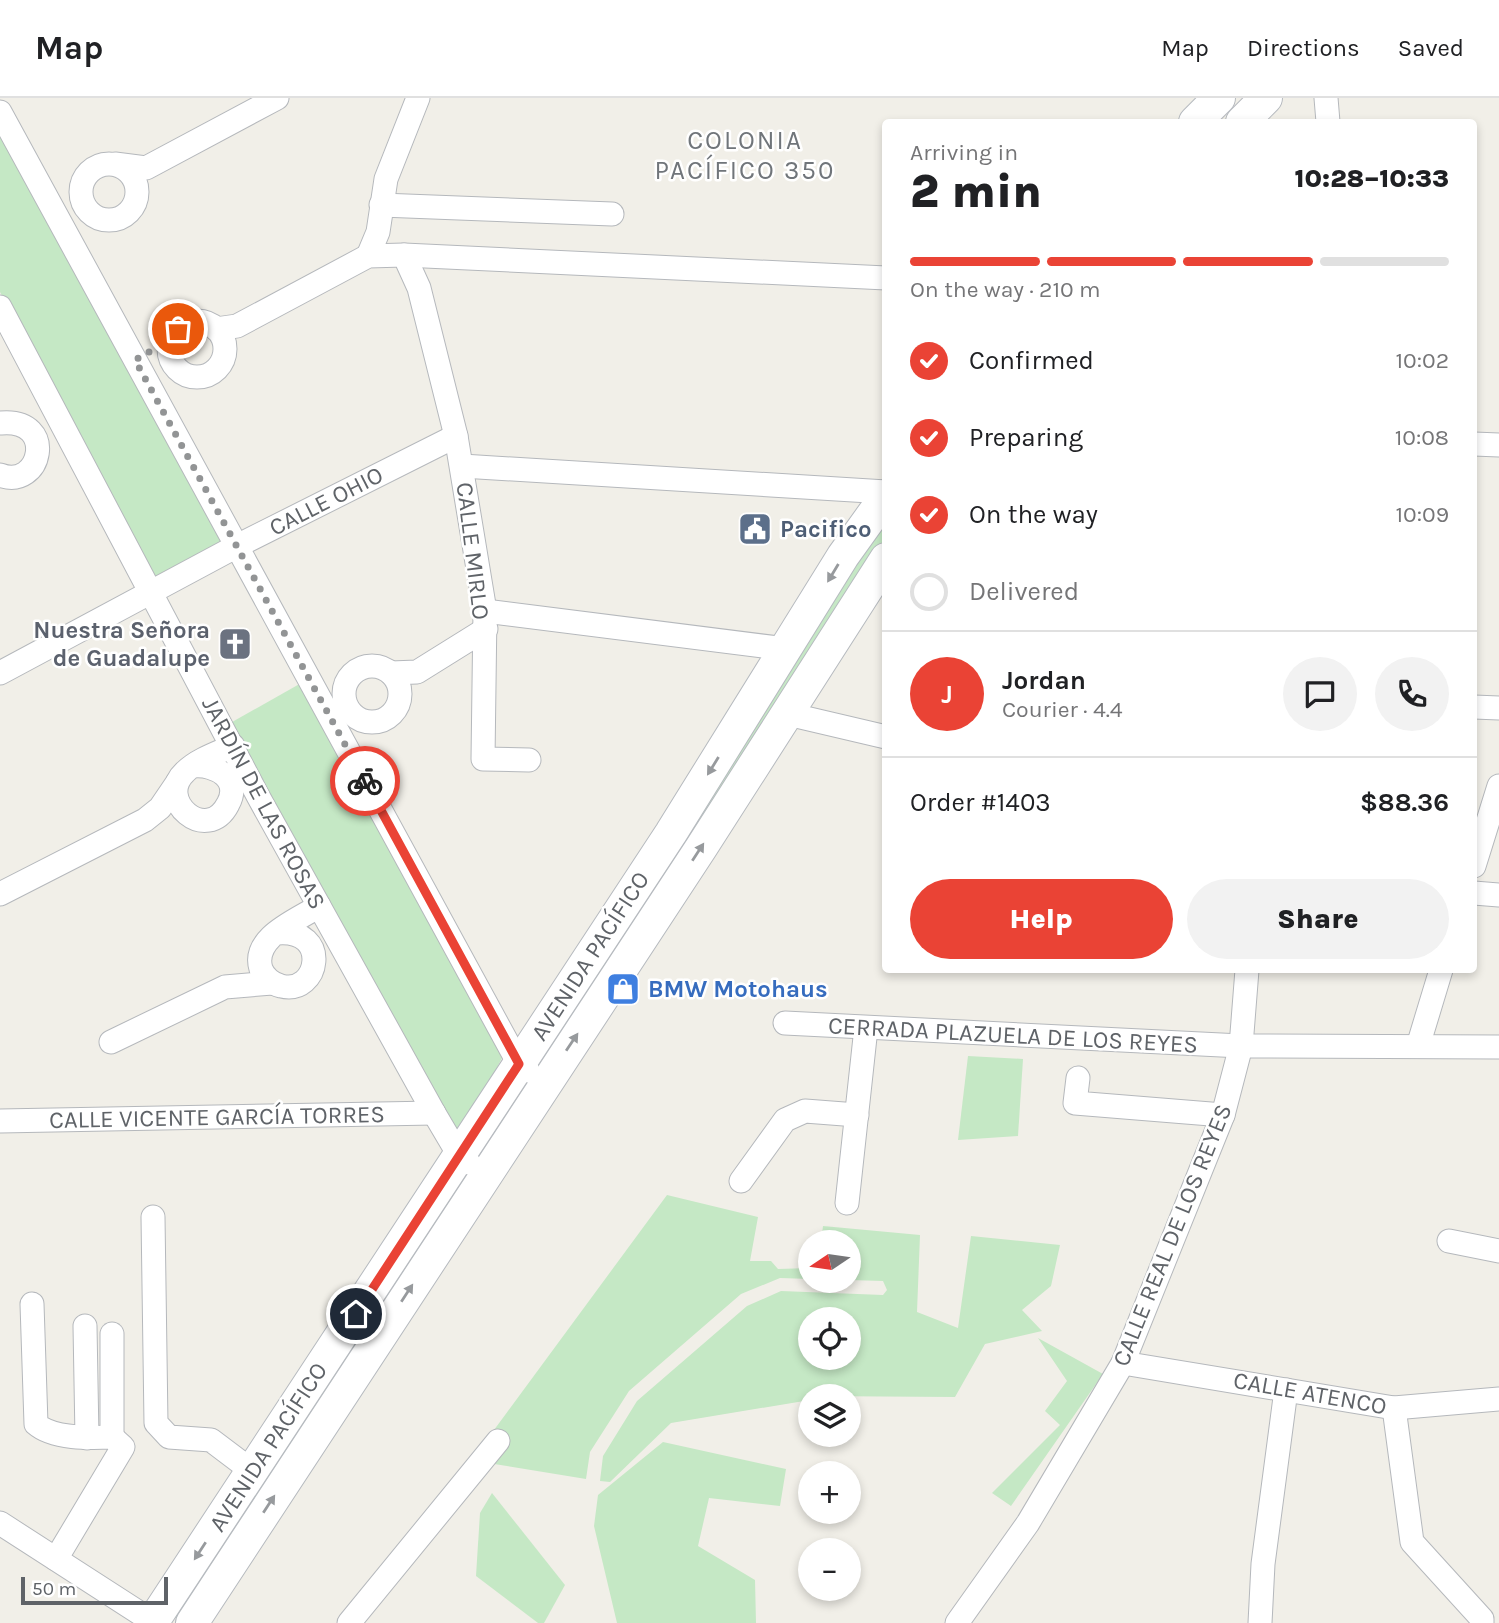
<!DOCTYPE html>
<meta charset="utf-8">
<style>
:root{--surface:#fff;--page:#f2f2f2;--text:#202124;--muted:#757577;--line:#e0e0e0;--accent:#ea4335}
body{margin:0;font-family:Karla,sans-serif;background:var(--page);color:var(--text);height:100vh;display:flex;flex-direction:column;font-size:26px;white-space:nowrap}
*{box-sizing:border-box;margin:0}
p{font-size:23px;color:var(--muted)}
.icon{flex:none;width:38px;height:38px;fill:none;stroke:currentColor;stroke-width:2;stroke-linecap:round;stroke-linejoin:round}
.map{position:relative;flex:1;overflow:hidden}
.drawer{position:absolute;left:882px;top:21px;width:595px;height:854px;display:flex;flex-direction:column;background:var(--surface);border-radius:7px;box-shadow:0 4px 10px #0003}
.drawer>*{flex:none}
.needle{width:46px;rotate:257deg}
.controls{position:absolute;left:798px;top:1132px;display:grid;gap:14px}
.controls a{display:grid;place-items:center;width:63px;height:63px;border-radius:50%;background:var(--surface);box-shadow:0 4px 10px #0003;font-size:35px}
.scale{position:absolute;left:21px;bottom:18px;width:147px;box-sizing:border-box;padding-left:7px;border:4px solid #5f6368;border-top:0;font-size:19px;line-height:24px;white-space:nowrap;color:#5f6368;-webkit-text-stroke:5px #fff;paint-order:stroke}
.pin{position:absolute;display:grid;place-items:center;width:60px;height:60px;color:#fff;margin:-30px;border:4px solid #fff;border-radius:50%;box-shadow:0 2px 7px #0007}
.courier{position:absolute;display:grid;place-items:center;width:70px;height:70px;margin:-35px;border:5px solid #ea4335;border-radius:50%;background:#fff;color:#222;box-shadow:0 2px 9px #0007}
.overview em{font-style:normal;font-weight:800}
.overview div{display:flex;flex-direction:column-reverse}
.overview{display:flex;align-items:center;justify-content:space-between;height:119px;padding:0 28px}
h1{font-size:46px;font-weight:800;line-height:52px}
.bar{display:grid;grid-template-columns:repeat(4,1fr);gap:10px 7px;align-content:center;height:84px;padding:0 28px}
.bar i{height:9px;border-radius:5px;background:var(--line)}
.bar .on{background:var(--accent)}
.bar p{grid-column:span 4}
.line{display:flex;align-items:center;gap:18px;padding:0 28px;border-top:2px solid var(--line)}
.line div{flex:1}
.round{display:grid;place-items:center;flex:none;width:74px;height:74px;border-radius:37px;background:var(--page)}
ol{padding:0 28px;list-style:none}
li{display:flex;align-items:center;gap:21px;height:77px}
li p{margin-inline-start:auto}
li .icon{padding:7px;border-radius:50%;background:var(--accent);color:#fff;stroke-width:4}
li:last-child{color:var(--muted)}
li i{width:38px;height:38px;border:4px solid var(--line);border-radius:50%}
.primary-button{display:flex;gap:14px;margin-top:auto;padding:14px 28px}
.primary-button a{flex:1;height:80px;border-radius:42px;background:var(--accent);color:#fff;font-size:28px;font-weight:800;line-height:80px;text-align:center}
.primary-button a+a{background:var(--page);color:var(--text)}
header{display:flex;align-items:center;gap:42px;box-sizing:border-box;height:98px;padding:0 35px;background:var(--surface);border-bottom:2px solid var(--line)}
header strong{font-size:33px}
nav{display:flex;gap:38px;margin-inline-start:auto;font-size:24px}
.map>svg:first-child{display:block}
.green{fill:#c5e8c5;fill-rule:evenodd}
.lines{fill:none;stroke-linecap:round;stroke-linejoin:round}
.street-casing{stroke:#b5b8bc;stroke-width:25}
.secondary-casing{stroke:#b6babf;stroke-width:34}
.street{stroke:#fff;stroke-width:23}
.secondary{stroke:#fff;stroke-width:32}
.oneway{fill:#979a9d}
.done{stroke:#929495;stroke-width:7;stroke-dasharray:0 12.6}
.route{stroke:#ea4335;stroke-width:9}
.labels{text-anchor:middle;stroke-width:5;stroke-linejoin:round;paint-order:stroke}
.street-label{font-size:24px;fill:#5f6368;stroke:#fff}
.service-label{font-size:24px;font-weight:bold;fill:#4e5e75;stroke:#fff;text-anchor:start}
.worship-label{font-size:24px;font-weight:bold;fill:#5b616d;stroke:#fff;text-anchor:end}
.shop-label{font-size:24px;font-weight:bold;fill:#366cbe;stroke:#fff;text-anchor:start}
.neighbourhood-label{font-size:26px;letter-spacing:2px;fill:#70757a;stroke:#fff}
</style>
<header>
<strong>Map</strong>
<nav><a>Map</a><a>Directions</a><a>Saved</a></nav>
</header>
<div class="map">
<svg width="1499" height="1525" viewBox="0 0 1499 1525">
<rect width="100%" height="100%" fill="#f1efe8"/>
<g class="green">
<polygon points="0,24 229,440 149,483 0,194"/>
<polygon points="885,419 885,440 554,950 537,965"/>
<polygon points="303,584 506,952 484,995 456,1037 225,628"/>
<polygon points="968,958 1023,961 1018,1038 958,1042"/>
<polygon points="457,1084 462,1088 178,1522 172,1517"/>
<polygon points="667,1097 758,1119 750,1163 771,1163 778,1171 810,1170 810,1181 780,1180 741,1196 629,1293 590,1354 586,1381 488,1365 466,1370"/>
<path d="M 823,1128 L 920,1137 L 917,1214 L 958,1230 L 971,1138 L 1060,1147 L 1051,1188 L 1022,1212 L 1042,1233 L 985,1246 L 955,1299 L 810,1298 L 810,1302 L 671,1325 L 610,1384 L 600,1383 L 603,1358 L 637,1303 L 747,1208 L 781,1193 L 883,1197 L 887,1192 L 883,1183 L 849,1182 L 849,1144 L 821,1144 ZM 810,1222 L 849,1222 L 849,1260 L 810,1260 Z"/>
<polygon points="1038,1240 1103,1276 1011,1408 992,1395 1060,1327 1045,1313 1067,1283"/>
<polygon points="663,1344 786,1371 780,1408 709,1400 698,1448 755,1482 756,1525 617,1525 594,1428 598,1397"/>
<polygon points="492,1395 565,1487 544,1525 538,1525 476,1478 480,1415"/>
</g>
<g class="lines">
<defs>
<g id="street">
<polyline points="1326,0 1328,24"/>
<polyline points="0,14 519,966 528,973"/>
<polyline points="115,66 146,70 277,0"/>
<circle cx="109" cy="94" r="28"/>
<polyline points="381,107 612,116"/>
<polyline points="404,157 886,180"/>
<polyline points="368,158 378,134 386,81 418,0"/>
<polyline points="0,209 258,698 434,1015 460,1059 469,1065"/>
<circle cx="197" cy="251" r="28"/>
<polyline points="216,231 237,228 368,158 404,157 419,190 456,338 485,513 483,661 529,662"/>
<polyline points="1474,346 1499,347"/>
<polyline points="462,368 886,394"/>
<path d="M 0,377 C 41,393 58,320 1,325"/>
<polyline points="485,513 786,551"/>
<circle cx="372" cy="596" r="28"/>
<polyline points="0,575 237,448 456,338"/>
<polyline points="391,575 417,574 486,531"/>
<polyline points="1474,609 1499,610"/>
<polyline points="788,616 886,639"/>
<path d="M 194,668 C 215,666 242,681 228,706 C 207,747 155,702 185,674 C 197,662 217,655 233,648"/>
<polyline points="1474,768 1499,688"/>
<polyline points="1474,795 1499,797"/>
<polyline points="0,796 145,722 160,710 177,685"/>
<path d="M 277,835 C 332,830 319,898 281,888 C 272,886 264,879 261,871 C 251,839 298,822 319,808"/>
<polyline points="785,925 1241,948 1499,949"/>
<polyline points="111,944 225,889 272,885"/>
<polyline points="1418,948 1441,872"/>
<polyline points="1078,980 1075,1005 1223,1017"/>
<polyline points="0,1023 434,1015"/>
<polyline points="741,1083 785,1022 805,1013 857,1017"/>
<polyline points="847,1105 866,930"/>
<polyline points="153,1119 156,1325 169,1339 211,1342 252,1373"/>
<polyline points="1449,1143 1499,1153"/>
<path d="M 32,1206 L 36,1326 C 53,1341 90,1340 112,1339 L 123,1349 L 56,1461"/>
<polyline points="85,1228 87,1340"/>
<polyline points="1123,1265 1394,1310 1499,1301"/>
<polyline points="1394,1310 1412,1444 1482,1521 1482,1525"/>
<polyline points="112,1339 112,1236"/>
<polyline points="0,1425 155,1525"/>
<polyline points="349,1525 498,1343"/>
<polyline points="957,1525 1028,1425 1123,1265 1223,1017 1241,948 1247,872"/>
<polyline points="1260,1525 1263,1466 1286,1292"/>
</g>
<g id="secondary">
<polyline points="1195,24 1219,0"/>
<polyline points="1242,24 1266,0"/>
<polyline points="152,1525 671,735 843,458 886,398"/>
<polyline points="192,1525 701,750 886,461"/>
</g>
</defs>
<use href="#street" class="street-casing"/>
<use href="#secondary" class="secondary-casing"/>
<use href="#street" class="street"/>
<use href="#secondary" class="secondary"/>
</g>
<defs><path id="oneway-solid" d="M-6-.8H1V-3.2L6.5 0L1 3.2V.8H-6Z" transform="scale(1.75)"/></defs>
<g class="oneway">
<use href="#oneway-solid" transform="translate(833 475) rotate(121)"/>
<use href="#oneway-solid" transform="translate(713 668) rotate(122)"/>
<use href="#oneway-solid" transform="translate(698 754) rotate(-57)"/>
<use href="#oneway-solid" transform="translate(572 944) rotate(-56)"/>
<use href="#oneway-solid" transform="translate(407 1195) rotate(-57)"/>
<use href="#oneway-solid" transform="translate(269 1406) rotate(-57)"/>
<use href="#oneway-solid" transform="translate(200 1453) rotate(123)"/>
</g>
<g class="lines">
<polyline class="done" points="178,231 170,242 135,262 365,683"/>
<polyline class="route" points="356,1216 519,966 365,683"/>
</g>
<defs>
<symbol id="civic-square" viewBox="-11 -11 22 22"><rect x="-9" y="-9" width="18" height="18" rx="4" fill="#5c6f8a" stroke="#fff"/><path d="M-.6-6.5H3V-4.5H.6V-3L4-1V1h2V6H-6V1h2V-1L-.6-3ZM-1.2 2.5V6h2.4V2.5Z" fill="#fff"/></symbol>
<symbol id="church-square" viewBox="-11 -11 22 22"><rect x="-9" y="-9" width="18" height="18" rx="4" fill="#6b7280" stroke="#fff"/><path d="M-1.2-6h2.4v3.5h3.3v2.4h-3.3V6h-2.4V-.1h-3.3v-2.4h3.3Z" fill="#fff"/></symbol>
<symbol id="shop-square" viewBox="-11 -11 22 22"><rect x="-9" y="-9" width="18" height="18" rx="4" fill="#3f7fe0" stroke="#fff"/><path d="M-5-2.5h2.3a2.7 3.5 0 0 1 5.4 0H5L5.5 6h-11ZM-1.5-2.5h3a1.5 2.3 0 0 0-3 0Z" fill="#fff"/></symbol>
</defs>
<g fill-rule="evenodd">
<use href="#civic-square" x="736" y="412" width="38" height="38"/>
<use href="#church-square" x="216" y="527" width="38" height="38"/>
<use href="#shop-square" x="604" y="872" width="38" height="38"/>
</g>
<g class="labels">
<g class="street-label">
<text transform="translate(326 403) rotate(-27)" y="8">CALLE OHIO</text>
<text transform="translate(473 453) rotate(83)" y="8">CALLE MIRLO</text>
<text transform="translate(264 705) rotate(62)" y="8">JARDÍN DE LAS ROSAS</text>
<text transform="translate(590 858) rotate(-57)" y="8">AVENIDA PACÍFICO</text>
<text transform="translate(1013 937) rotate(3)" y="8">CERRADA PLAZUELA DE LOS REYES</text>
<text transform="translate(217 1019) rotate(-1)" y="8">CALLE VICENTE GARCÍA TORRES</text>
<text transform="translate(1172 1137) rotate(-68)" y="8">CALLE REAL DE LOS REYES</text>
<text transform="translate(1310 1295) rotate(10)" y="8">CALLE ATENCO</text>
<text transform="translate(268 1349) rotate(-57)" y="8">AVENIDA PACÍFICO</text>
</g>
<g class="service-label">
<text x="780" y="439">Pacifico</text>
</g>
<g class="worship-label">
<text x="210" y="540">Nuestra Señora<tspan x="210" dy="28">de Guadalupe</tspan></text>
</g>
<g class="shop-label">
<text x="648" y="899">BMW Motohaus</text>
</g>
<g class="neighbourhood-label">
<text x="745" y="51">COLONIA<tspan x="745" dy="30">PACÍFICO 350</tspan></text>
</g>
</g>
</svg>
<div class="controls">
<a><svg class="needle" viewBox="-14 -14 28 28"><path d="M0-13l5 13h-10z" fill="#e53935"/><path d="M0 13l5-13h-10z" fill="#757577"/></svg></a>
<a><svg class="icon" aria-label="locate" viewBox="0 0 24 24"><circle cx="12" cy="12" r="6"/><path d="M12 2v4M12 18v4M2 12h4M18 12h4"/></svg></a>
<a><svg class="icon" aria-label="layers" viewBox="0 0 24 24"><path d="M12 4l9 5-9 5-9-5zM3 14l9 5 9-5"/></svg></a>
<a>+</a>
<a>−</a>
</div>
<div class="scale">50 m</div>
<div class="pin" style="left:178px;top:231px;background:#ea580c"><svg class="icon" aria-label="bag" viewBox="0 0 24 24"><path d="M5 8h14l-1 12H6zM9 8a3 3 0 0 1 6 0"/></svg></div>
<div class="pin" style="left:356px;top:1216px;background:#1f2937"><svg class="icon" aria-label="home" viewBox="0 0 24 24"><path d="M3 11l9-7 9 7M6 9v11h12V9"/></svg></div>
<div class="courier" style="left:365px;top:683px"><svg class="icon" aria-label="bike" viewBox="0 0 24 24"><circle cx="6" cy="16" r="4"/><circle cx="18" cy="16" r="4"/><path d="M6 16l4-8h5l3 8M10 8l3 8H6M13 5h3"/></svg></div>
<section class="drawer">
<div class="overview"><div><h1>2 min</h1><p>Arriving in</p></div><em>10:28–10:33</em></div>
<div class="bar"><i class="on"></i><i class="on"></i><i class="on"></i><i></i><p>On the way · 210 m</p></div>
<ol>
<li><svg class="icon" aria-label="check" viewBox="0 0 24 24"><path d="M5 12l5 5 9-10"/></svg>Confirmed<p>10:02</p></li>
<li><svg class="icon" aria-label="check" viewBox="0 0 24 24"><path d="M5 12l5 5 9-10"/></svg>Preparing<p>10:08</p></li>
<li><svg class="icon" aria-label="check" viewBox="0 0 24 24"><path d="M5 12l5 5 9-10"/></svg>On the way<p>10:09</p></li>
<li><i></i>Delivered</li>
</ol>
<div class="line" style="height:126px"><b class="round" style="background:var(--accent);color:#fff">J</b><div><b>Jordan</b><p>Courier · 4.4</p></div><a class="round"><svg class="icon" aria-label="chat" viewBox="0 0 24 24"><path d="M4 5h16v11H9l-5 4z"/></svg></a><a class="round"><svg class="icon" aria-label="phone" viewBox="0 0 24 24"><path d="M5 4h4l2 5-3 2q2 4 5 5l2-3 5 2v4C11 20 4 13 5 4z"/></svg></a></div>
<div class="line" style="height:91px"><div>Order #1403</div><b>$88.36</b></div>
<div class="primary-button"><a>Help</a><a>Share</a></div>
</section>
</div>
